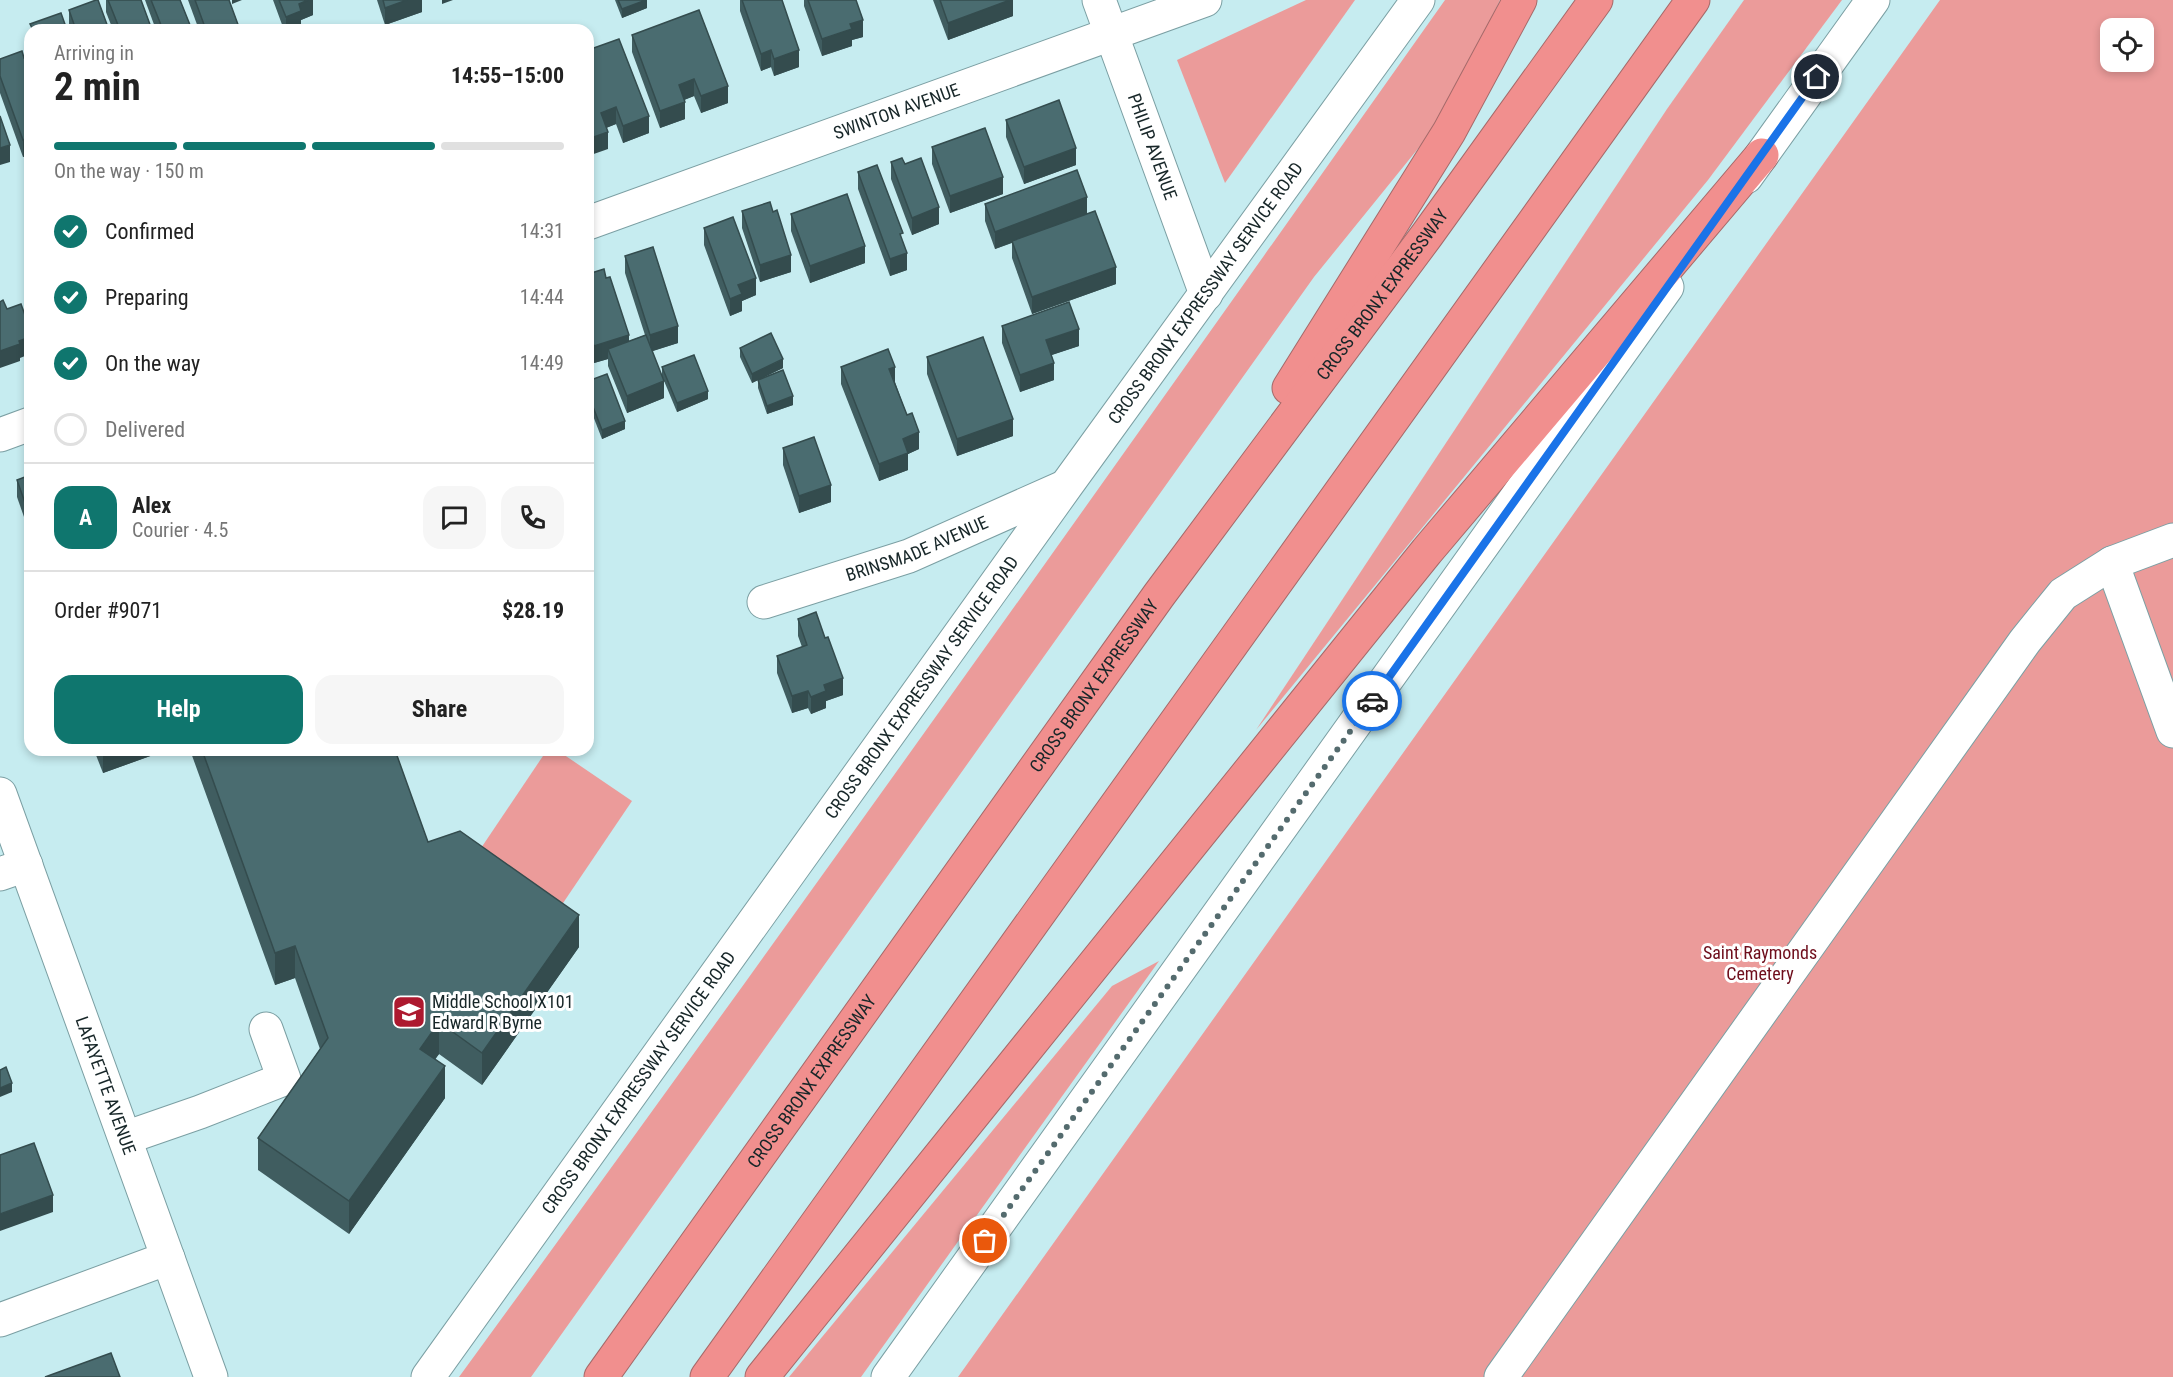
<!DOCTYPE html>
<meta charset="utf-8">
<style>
:root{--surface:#fff;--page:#f6f6f6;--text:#222;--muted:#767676;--line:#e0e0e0;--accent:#0f766e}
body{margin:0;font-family:"Roboto Condensed",sans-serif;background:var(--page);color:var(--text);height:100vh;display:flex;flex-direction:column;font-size:22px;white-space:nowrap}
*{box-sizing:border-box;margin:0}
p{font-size:20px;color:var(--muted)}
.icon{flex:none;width:33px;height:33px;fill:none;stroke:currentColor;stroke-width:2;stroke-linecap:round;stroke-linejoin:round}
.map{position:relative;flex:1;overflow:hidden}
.panel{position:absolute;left:24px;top:24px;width:570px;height:732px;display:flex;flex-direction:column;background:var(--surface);border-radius:18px;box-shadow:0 3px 9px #0003}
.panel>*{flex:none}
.tools{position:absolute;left:2100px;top:18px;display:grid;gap:12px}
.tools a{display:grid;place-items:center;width:54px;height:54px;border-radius:12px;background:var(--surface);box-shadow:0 3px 9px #0003;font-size:30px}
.pin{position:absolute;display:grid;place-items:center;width:51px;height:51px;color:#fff;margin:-26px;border:3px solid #fff;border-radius:50%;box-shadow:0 2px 6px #0007}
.courier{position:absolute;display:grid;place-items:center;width:60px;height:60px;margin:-30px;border:4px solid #1a73e8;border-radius:50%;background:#fff;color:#222;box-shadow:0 2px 8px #0007}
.headline em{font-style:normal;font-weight:700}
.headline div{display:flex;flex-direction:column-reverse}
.headline{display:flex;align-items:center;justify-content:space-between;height:102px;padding:0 30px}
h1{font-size:39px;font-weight:700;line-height:45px}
.bar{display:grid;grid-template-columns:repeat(4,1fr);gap:9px 6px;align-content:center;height:72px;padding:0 30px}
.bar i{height:8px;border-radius:4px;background:var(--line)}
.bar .selected{background:var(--accent)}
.bar p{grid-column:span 4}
.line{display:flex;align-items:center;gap:15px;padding:0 30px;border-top:2px solid var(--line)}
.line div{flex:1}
.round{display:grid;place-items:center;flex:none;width:63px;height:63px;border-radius:18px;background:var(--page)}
ol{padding:0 30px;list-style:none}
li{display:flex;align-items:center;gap:18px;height:66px}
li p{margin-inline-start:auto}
li .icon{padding:6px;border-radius:50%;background:var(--accent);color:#fff;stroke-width:4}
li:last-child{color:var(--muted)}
li i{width:33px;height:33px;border:3px solid var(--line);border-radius:50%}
.button{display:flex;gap:12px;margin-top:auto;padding:12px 30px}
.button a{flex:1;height:69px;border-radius:18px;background:var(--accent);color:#fff;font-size:24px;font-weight:700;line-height:69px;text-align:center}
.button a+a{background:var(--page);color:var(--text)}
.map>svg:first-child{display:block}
.green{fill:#eb9b9a;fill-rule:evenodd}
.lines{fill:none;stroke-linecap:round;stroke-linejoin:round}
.minor-casing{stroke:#7b9fa3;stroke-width:35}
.highway-casing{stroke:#a56a6a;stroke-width:35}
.minor{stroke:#fff;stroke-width:33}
.highway{stroke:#f18f8e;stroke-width:33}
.wall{fill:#405d60}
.shaded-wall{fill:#344c4e}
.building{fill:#4a6c70;stroke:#344c4e;stroke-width:1.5}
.done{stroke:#546b6e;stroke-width:6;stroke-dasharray:0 10.8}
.route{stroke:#1a73e8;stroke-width:8}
.labels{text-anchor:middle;stroke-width:6;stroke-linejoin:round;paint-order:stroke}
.street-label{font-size:18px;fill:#172628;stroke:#fff}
.park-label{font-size:18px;fill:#6e0d1b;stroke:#fff}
.poi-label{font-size:18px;fill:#172628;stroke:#fff;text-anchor:start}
</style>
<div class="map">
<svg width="2173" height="1377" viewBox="0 0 2173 1377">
<rect width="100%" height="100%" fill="#c6ecf0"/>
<g class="green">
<polygon points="1306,0 1355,0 1225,183 1177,60"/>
<path d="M 1445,0 L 1500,0 L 1442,119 L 1314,277 L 531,1377 L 459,1377 C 792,921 1119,461 1445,0 Z"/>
<polygon points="1744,0 1842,0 1708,180 1256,730 1667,109"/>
<path d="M 1940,0 L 2173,0 L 2173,1377 L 958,1377 ZM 2110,28 L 2144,28 L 2144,62 L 2110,62 Z"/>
<polygon points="547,750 557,750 632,801 559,909 477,854"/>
<polygon points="1159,961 861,1377 789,1377 1112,986"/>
</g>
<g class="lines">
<defs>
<g id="minor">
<path id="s1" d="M 1099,0 L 1206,294"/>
<polyline points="1746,177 1873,0"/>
<path id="s2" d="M 588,223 L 1205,0"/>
<polyline points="0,435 30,424"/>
<polyline points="2112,563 2173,731"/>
<path id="s3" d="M 764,602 L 909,556 L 1064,487"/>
<path id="s4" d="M 0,794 L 211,1377"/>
<polyline points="0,874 26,865"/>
<polyline points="125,1138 200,1112 284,1079 266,1029"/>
<polyline points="0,1320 168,1258"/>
<path id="s5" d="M 428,1377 L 1066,486 L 1418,0"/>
<polyline points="888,1377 1667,287"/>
<polyline points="1501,1377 2025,641 2063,594 2112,563 2173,540"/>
</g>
<g id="highway">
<polyline points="1289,388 1449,132 1520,0"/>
<path id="s6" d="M 601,1377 L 1159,595 L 1427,235 L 1596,0"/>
<polyline points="707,1377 1693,0"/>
<polyline points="762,1377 1427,551 1762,155"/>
</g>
</defs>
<use href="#minor" class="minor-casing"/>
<use href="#highway" class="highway-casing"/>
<use href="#minor" class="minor"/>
<use href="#highway" class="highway"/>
</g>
<g class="wall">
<polygon points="106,0 141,0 152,30 113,30 106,12"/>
<polygon points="145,0 180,0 192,30 156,30"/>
<polygon points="188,0 229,0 240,30 199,30"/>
<polygon points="273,0 313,0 313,15 301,20 301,28 295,30 284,30"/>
<polygon points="377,0 422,0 422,12 385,25"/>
<polygon points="615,0 647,0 647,8 622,18"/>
<polygon points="740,0 782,0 799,67 774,76 771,67 761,71 740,11"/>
<polygon points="804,0 856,0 863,37 852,40 852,46 822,56 804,6"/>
<polygon points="933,0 1013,0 1013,16 948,40"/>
<polygon points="69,10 109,30 70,30 69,27"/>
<polygon points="632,35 728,103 701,113 694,96 684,100 685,119 660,128 632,52"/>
<polygon points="588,50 649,133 623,143 616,124 606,128 608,149"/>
<polygon points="30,56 30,154 23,157 0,93 0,59 24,58"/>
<polygon points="1006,120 1076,165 1024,184 1006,137"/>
<polygon points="932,147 1003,194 950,213 932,164"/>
<polygon points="891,162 905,164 939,224 912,235 891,179"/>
<polygon points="858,172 903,243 907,270 890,276 858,189"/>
<polygon points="985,204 1087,214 1116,284 1032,314 1012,258 1012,243 995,249 985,221"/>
<polygon points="742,211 791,272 760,282 742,228"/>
<polygon points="791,214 865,263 810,283 791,231"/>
<polygon points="704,228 756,295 742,301 742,311 730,316 704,245"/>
<polygon points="625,256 678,343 652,351 664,398 627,413 608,366 608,359 594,363 588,344 588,274 606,278 629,341 645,335 625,273"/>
<polygon points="30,292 30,316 28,310 28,293"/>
<polygon points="1002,326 1079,346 1051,355 1054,380 1020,392 1002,343"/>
<polygon points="740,348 783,368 762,378 793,405 767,414 758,388 758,380 752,383 740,357"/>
<polygon points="927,357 1013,436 957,456 927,374"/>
<polygon points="662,367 708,399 677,412 662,376"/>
<polygon points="841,367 895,382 919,449 908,454 908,470 879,481 841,384"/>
<polygon points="588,381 625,429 602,439 588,403"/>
<polygon points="783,448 831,502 799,513 783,465"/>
<polygon points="30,475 30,534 17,497 17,480"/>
<polygon points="798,619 843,695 826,701 826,708 811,714 808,708 792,713 777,673 777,656 802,647 798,636"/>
<polygon points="94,750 167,750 103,773"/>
<polygon points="190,750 395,750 428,842 579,947 482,1085 439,1054 435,1059 445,1098 349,1234 258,1170 258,1138 320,1049 295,978 275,985"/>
</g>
<g class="shaded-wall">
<polygon points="232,0 242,0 232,4"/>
<polygon points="308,0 313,0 313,15 301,20 301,28 295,30 286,30 286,17 299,4"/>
<polygon points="407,0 422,0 422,12 385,25 385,8"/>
<polygon points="442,0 453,0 442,4"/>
<polygon points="647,0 647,8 622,18 622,9"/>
<polygon points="1010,0 1013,0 1013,16 948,40 948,23"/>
<polygon points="863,20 863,37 852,40 852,46 822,56 822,39 850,24"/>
<polygon points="771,50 771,67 761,71 761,54"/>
<polygon points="799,50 799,67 774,76 774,59"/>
<polygon points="694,79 694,96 679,102 679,85"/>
<polygon points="728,86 728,103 701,113 701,96"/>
<polygon points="685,102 685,119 660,128 660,111"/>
<polygon points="616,107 616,124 601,130 601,113"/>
<polygon points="649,116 649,133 623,143 623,126"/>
<polygon points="608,132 608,149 588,156 588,139"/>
<polygon points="30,137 30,154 23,157 23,140"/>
<polygon points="10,145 10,162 0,165 0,148"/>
<polygon points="1076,148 1076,165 1024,184 1024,167"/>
<polygon points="1003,177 1003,194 950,213 950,196"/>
<polygon points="1087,197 1087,214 995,249 995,232"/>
<polygon points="939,207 939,224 912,235 912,218"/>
<polygon points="865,246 865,263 810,283 810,266"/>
<polygon points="907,253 907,270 890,276 890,259"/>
<polygon points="791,255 791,272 760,282 760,265"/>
<polygon points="1116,267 1116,284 1032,314 1032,297"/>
<polygon points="756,278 756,295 742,301 742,311 730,316 730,299 738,285"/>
<polygon points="678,326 678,343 650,352 650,335"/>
<polygon points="1079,329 1079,346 1046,357 1046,340"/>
<polygon points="629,335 629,352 608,349 608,359 594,363 594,346"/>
<polygon points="30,337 30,354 20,358 20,361 0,368 0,351 19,341"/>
<polygon points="783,359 783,368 752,383 752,374"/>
<polygon points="1054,363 1054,380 1020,392 1020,375"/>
<polygon points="895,367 895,384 889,369"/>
<polygon points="664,381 664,398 627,413 627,396"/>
<polygon points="708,391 708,399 677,412 677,403"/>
<polygon points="793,396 793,405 767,414 767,406"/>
<polygon points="1013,419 1013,436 957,456 957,439"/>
<polygon points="625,421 625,429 602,439 602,430"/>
<polygon points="919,432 919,449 908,454 908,470 879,481 879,464 903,439"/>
<polygon points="831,485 831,502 799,513 799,496"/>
<polygon points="843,678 843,695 826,701 826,708 811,714 811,697 824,685"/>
<polygon points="808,691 808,708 792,713 792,696"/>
<polygon points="103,750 167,750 103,773"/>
<polygon points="579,915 579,947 482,1085 482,1053"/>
<polygon points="295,946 295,978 275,985 275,953"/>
<polygon points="439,1022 439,1054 420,1081 420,1049"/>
<polygon points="445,1066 445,1098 349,1234 349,1201"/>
<polygon points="12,1083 12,1092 0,1097 0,1088"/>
<polygon points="53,1195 53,1212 0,1231 0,1214"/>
</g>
<g class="building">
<polygon points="96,0 98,0 109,30 76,30 69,10"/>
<polygon points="108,0 141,0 152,30 120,30"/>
<polygon points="151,0 180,0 192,30 163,30"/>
<polygon points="195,0 229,0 240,30 206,30"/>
<polygon points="279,0 308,0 299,4 301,11 286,17"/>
<polygon points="383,0 407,0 385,8"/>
<polygon points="618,0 646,0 622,9"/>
<polygon points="742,0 782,0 799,50 774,59 771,50 761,54"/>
<polygon points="808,0 856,0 863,20 850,24 852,29 822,39"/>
<polygon points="940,0 1010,0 948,23"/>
<polygon points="699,10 728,86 701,96 694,79 679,85 685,102 660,111 632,35"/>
<polygon points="61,13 67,30 33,30 30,24"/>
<polygon points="619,39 649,116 623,126 616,107 601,113 608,132 588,139 588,50"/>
<polygon points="22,51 24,58 30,56 30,137 23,140 0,76 0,59"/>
<polygon points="1059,100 1076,148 1024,167 1006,120"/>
<polygon points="0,116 10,145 0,148"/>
<polygon points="985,128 1003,177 950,196 932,147"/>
<polygon points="902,158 905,164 921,158 939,207 912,218 891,162"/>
<polygon points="877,165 903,233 900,234 907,253 890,259 858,172"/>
<polygon points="1077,170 1087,197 995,232 985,204"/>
<polygon points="847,194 865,246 810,266 791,214"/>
<polygon points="770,202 773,212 777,210 791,255 760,265 742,211"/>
<polygon points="1095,211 1116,267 1032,297 1012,241"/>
<polygon points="733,217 756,278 738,285 742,294 730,299 704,228"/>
<polygon points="653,247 678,326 650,335 625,256"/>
<polygon points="604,269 606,278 610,277 629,335 594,346 588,327 588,274"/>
<polygon points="3,300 7,309 21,304 30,329 30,337 19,341 20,344 0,351 0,302"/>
<polygon points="1069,302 1079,329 1046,340 1054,363 1020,375 1002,326"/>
<polygon points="771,333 783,359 752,374 740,348"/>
<polygon points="646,335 664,381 627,396 608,349"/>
<polygon points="983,337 1013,419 957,439 927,357"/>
<polygon points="888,349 895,367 889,369 907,415 912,413 919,432 903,439 908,453 879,464 841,367"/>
<polygon points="694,355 708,391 677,403 662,367"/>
<polygon points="783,370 793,396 767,406 758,380"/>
<polygon points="607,374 625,421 602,430 588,394 588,381"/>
<polygon points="814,437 831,485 799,496 783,448"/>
<polygon points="30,475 30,517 17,480"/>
<polygon points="816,612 825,638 828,637 843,678 824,685 826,691 811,697 808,691 792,696 777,656 807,645 798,619"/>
<polygon points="202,750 395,750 428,842 460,831 579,915 482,1053 439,1022 420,1049 445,1066 349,1201 258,1138 328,1038 295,946 275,953"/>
<polygon points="6,1067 12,1083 0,1088 0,1070"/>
<polygon points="34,1143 53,1195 0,1214 0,1155"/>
<polygon points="111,1353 120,1377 45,1377"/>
</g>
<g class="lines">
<polyline class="done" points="985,1241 1372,701"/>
<polyline class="route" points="1372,701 1817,77"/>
</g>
<defs>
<symbol id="school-square" viewBox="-11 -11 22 22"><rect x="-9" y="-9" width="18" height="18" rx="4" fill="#ad192f" stroke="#fff"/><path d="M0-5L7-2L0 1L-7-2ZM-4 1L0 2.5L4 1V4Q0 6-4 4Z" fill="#fff"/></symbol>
</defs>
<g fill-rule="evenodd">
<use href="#school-square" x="390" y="993" width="38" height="38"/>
</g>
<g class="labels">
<g class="street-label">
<text dy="6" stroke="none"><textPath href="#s2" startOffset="328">SWINTON AVENUE</textPath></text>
<text dy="6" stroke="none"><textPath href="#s1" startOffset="156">PHILIP AVENUE</textPath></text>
<text dy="6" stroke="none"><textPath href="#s5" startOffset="1334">CROSS BRONX EXPRESSWAY SERVICE ROAD</textPath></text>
<text dy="6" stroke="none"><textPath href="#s6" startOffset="1335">CROSS BRONX EXPRESSWAY</textPath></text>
<text dy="6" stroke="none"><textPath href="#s3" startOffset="162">BRINSMADE AVENUE</textPath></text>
<text dy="6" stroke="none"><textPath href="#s6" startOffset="849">CROSS BRONX EXPRESSWAY</textPath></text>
<text dy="6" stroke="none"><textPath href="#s5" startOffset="848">CROSS BRONX EXPRESSWAY SERVICE ROAD</textPath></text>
<text dy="6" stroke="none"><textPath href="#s6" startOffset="363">CROSS BRONX EXPRESSWAY</textPath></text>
<text dy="6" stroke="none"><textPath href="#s5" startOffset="362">CROSS BRONX EXPRESSWAY SERVICE ROAD</textPath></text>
<text dy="6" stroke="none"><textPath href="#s4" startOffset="310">LAFAYETTE AVENUE</textPath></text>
</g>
<g class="park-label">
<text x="1760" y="959">Saint Raymonds<tspan x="1760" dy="21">Cemetery</tspan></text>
</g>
<g class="poi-label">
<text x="432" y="1008">Middle School X101<tspan x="432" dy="21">Edward R Byrne</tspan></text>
</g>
</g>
</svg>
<div class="tools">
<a><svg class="icon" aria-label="locate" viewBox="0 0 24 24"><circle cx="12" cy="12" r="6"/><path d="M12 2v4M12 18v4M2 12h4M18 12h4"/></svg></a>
</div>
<div class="pin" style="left:985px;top:1241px;background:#ea580c"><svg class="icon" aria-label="bag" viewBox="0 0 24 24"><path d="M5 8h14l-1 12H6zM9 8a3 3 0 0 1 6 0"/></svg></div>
<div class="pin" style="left:1817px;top:77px;background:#1f2937"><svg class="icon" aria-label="home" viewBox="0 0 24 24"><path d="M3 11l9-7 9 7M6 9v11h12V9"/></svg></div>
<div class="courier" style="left:1372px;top:701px"><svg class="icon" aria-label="car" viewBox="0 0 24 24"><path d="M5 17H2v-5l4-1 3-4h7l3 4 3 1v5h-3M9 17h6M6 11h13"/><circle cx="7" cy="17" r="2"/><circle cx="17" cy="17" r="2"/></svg></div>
<section class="panel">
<div class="headline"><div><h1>2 min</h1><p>Arriving in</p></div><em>14:55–15:00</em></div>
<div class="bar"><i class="selected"></i><i class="selected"></i><i class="selected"></i><i></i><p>On the way · 150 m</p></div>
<ol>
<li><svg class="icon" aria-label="check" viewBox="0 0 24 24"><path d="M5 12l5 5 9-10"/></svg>Confirmed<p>14:31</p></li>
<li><svg class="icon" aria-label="check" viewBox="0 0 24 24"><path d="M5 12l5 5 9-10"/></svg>Preparing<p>14:44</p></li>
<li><svg class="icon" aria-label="check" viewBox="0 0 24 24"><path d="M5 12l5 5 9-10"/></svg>On the way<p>14:49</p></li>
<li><i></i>Delivered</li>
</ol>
<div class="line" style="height:108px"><b class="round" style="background:var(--accent);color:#fff">A</b><div><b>Alex</b><p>Courier · 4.5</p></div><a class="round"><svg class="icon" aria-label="chat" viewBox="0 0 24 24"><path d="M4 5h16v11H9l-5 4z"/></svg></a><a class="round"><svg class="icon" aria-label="phone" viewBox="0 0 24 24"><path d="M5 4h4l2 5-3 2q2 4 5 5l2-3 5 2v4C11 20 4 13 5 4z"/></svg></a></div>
<div class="line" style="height:78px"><div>Order #9071</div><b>$28.19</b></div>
<div class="button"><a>Help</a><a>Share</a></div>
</section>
</div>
